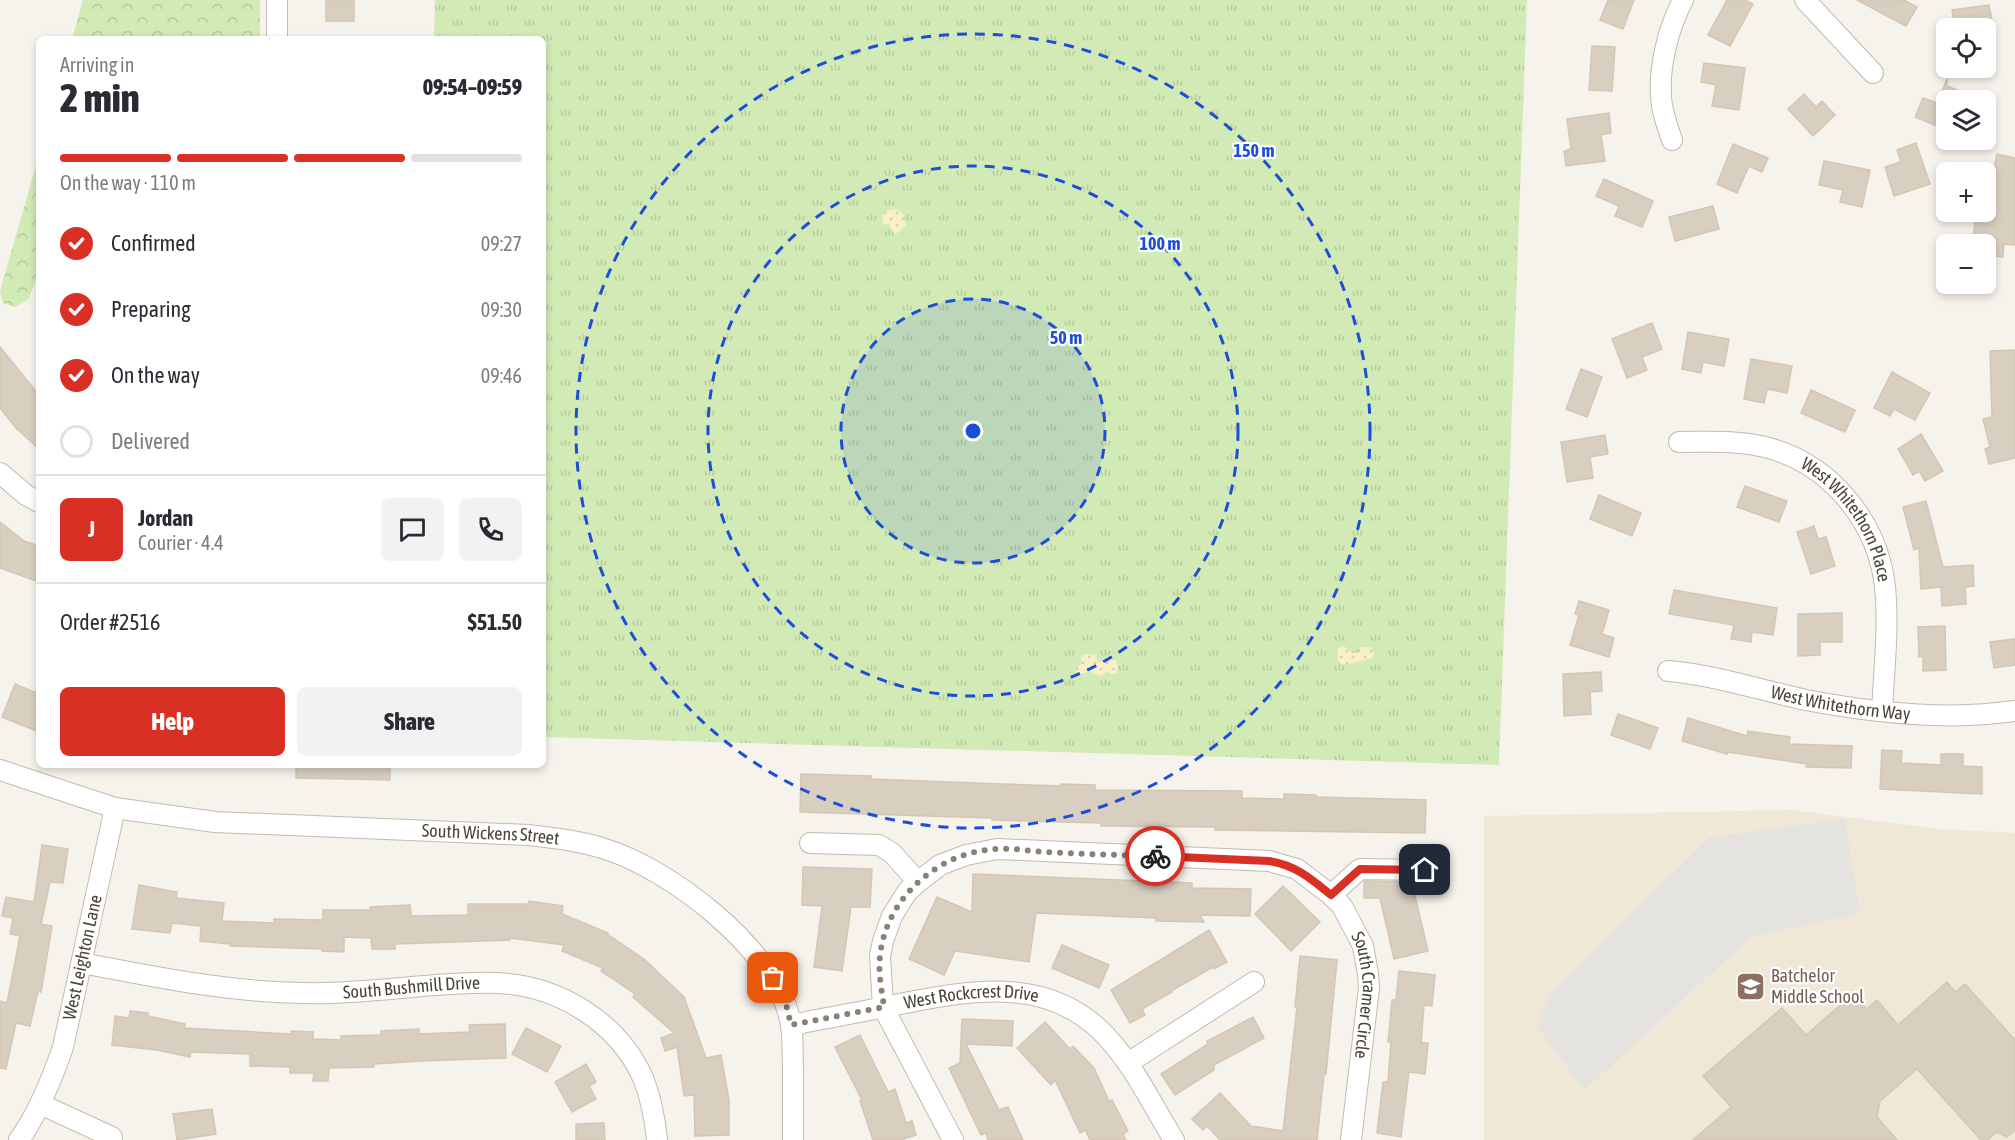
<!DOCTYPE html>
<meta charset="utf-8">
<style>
:root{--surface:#fff;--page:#f2f2f3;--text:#2b2b33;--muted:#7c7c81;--line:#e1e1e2;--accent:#d93025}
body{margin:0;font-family:"Asap Condensed",sans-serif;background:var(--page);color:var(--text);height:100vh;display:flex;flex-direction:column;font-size:22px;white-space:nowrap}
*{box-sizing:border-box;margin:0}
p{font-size:20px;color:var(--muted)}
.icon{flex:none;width:33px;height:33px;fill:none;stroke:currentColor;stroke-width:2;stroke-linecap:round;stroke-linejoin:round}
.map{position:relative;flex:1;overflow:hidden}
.side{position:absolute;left:36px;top:36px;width:510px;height:732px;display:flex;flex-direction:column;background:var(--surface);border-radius:9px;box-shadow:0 3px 9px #0003}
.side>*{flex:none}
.controls{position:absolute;left:1936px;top:18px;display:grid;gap:12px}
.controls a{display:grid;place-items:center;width:60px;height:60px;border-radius:9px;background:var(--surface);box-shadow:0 3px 9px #0003;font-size:30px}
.pin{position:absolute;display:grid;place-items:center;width:51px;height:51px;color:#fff;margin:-26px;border-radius:12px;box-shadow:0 3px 9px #0006}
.courier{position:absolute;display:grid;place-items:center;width:60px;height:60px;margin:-30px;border:4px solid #d93025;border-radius:50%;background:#fff;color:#222;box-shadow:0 2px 8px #0007}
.summary em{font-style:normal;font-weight:800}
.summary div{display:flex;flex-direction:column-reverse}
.summary{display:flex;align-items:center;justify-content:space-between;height:102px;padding:0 24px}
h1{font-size:39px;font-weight:800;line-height:45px}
.bar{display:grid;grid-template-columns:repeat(4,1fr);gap:9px 6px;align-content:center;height:72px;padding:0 24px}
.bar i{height:8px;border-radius:4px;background:var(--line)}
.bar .on{background:var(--accent)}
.bar p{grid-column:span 4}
.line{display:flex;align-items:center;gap:15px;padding:0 24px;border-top:2px solid var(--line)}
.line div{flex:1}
.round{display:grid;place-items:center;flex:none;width:63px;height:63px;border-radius:9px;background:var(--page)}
ol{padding:0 24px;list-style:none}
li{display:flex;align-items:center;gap:18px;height:66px}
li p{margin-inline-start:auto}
li .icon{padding:6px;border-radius:50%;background:var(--accent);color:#fff;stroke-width:4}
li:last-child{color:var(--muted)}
li i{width:33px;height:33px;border:3px solid var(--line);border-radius:50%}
.action{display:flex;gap:12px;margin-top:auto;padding:12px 24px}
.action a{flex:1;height:69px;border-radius:9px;background:var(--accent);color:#fff;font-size:24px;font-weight:800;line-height:69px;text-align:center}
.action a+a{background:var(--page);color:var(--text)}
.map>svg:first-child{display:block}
.education{fill:#efe8d6}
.grass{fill:url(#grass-tufts)}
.forest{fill:url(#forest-crowns)}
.sand{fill:url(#sand-dots)}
.parking{fill:#e5e3e0}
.building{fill:#d8cfc1;stroke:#d3c7b4;stroke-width:1.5}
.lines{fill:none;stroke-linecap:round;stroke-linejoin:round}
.minor-casing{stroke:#c2bbae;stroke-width:22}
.minor{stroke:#fff;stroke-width:20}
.done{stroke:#878178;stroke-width:6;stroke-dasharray:0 10.8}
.route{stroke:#d93025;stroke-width:8}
.ring{fill:none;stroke:#1d4ed8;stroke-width:3;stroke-dasharray:10 8}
.labels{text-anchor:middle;stroke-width:4.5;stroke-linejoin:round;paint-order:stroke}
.street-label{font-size:18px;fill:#4b4439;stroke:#fff}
.education-label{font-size:18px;fill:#785e54;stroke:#fff;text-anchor:start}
.centre{fill:#1d4ed8;stroke:#fff;stroke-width:3}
.ring-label{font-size:18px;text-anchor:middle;font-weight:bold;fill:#1d4ed8;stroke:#fff;stroke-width:4.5;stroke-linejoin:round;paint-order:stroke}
</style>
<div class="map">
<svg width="2015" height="1140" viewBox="0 0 2015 1140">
<defs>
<pattern id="grass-tufts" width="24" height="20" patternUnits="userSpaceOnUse" patternTransform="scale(1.5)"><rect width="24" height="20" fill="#d2eab5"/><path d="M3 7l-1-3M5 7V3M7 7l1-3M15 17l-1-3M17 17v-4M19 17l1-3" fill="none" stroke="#b6ca9c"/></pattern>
<pattern id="forest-crowns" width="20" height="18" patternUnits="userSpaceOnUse" patternTransform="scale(1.5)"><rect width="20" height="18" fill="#d2eab5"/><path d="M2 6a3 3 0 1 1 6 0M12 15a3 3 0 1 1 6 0" fill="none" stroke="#b6ca9c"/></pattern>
<pattern id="sand-dots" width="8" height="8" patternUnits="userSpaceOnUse" patternTransform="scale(1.5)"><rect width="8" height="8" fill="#f9efc9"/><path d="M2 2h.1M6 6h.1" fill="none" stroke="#d7cead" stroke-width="1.8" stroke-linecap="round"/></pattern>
</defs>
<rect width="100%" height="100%" fill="#f6f3ec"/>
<polygon class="education" points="1792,810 1941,829 2015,833 2015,1140 1484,1140 1484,816"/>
<polygon class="grass" points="435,0 1527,0 1499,765 543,737 543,39 434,39"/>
<g class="forest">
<polygon points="83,0 260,0 260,39 72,39"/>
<polygon points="39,155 39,272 28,300 15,307 3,303 0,291"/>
</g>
<g class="sand">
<path d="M 896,209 L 903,214 L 906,225 L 895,235 L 889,224 L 883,224 C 880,213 887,210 896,209 Z"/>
<path d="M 1344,646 L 1352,653 L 1357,653 L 1362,647 L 1371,647 L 1374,654 L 1372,658 C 1365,660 1347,666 1341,664 L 1338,660 L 1338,648 Z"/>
<path d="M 1085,654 L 1095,655 L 1097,661 L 1099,663 L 1111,654 L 1112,660 L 1116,661 C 1118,666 1119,669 1116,674 L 1111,674 L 1107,671 L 1101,676 C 1093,672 1089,670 1081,675 L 1076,674 L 1075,669 L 1082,663 L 1080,658 Z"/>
</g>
<polygon class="parking" points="1845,819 1860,914 1752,936 1585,1090 1536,1026 1553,990 1710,837"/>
<g class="building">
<rect x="326" y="0" width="28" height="21"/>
<polygon points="1608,0 1634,0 1623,29 1600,20"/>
<polygon points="1727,0 1745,0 1753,4 1730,46 1708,35"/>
<polygon points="1857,0 1904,0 1917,7 1906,26"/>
<polygon points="1989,5 1992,20 1984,21 1985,28 1955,28 1952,10"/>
<polygon points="1592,46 1615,47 1612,91 1589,90"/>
<polygon points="1704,63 1745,68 1739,110 1712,106 1716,85 1701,82"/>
<polygon points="1947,79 1947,86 1982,100 1947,100 1947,130 1915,117 1923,98 1937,103"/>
<polygon points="1804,94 1816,107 1822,101 1835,115 1813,136 1788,109"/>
<polygon points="1609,113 1611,133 1601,135 1605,161 1566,166 1564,151 1571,149 1567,119"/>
<polygon points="1916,143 1930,184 1894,196 1885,167 1901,162 1897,150"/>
<polygon points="1733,144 1768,158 1762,172 1749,166 1737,193 1717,184"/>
<polygon points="1997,154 2015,158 2015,245 2004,244 2003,257 1986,255 1986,244 1972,244 1976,216 1986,217 1986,176 1992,178"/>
<polygon points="1824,161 1870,170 1862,207 1840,202 1843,190 1819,185"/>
<polygon points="1604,179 1653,201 1642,227 1615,216 1619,206 1596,196"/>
<polygon points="1713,206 1719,229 1675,241 1669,217"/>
<polygon points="1652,323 1662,349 1642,357 1647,370 1627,378 1612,339"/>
<polygon points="1688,332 1729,339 1724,366 1703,362 1701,373 1682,369"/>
<polygon points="0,347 39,395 39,449 16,428 0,408"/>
<polygon points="2015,350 2015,458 1989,464 1985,449 1990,447 1983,419 1992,417 1990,351"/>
<polygon points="1751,359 1792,366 1787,393 1767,389 1764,403 1744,399"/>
<polygon points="1581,369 1602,377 1587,417 1566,409"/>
<polygon points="1892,372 1930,393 1915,420 1894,409 1890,416 1874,408"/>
<polygon points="1811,390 1855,410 1845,432 1801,413"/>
<polygon points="1921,434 1943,471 1925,481 1919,471 1913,475 1898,449"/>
<polygon points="1605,435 1608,454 1590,457 1593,478 1567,482 1561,442"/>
<polygon points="1745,486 1787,501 1779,522 1737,507"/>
<polygon points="1599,495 1641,513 1632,536 1590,519"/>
<polygon points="1926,501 1943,567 1973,565 1974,586 1965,587 1966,604 1942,606 1941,587 1921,589 1919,548 1914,550 1903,507"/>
<polygon points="0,522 24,541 39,546 39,582 0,568"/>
<polygon points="1814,526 1818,539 1826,537 1835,566 1811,574 1797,532"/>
<polygon points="1674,590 1777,608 1773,635 1752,632 1751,642 1731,639 1734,625 1669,614"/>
<polygon points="1579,601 1609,610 1602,634 1614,638 1609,657 1570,645 1579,615 1575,614"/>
<polygon points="1842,613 1842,642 1820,642 1820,655 1798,656 1798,614"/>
<polygon points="1945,626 1946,670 1923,671 1923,656 1919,657 1918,627"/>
<polygon points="2015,639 2015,665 1994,668 1990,642"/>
<polygon points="1601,672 1602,691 1590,692 1591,714 1564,716 1563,674"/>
<polygon points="15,684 39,694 39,732 2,717"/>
<polygon points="1618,714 1658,728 1650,749 1611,735"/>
<polygon points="1688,718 1747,736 1748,731 1790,737 1789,744 1852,746 1851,768 1806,767 1807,764 1728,752 1727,754 1682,741"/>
<polygon points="1882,750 1902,751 1901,763 1941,765 1941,754 1963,754 1963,766 1982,767 1982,794 1880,789"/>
<polygon points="296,765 390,765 390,780 296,778"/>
<polygon points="801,774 871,776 871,779 975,783 1061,786 1061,784 1095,785 1095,790 1242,791 1242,798 1284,799 1284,794 1316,795 1316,797 1426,800 1425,833 1215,830 1215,827 1101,826 1101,823 992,820 992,818 800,812"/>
<polygon points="42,845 68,849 63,883 50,882 41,924 52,926 41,992 38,991 30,1026 16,1023 6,1069 0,1068 0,1001 7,1003 20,936 10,934 13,918 2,916 6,897 34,902"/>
<polygon points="803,867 872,869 870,907 851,907 842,971 814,967 822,906 802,905"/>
<polygon points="973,874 1192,883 1192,888 1251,889 1250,916 1200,915 1204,922 1156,921 1156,918 1036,913 1029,962 955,951 944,975 909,959 937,897 972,912"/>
<polygon points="1364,881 1415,882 1415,896 1428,951 1394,959 1380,898 1364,898"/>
<polygon points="139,885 177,892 176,898 224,903 222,921 274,923 274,919 323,920 323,910 370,910 370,907 410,905 411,916 468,915 468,904 528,904 529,901 563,906 562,914 608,933 607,934 644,959 684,997 706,1058 721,1055 729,1100 729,1135 695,1136 694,1095 684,1096 677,1047 665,1051 661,1038 674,1033 633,997 635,994 601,971 603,968 562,951 564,945 510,938 510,940 395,944 395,949 372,949 371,938 344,937 344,952 322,951 322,949 230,946 230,944 200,941 201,926 172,923 170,933 132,929"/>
<polygon points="1283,886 1320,922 1291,951 1255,914"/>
<polygon points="1209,930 1227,962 1214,969 1213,967 1171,991 1172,992 1142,1009 1145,1015 1130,1023 1111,990"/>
<polygon points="1062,945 1109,965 1099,988 1052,968"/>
<polygon points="1300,956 1337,960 1326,1074 1324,1074 1317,1140 1220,1140 1207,1126 1203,1130 1192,1119 1220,1093 1251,1126 1283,1131 1297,1007 1295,1007"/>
<polygon points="1399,971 1435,975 1432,1006 1424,1005 1421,1043 1428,1043 1425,1074 1409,1072 1401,1137 1377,1133 1383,1082 1388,1082 1391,1042 1388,1042 1392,1000 1396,1000"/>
<polygon points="1947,982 1955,992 1965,984 2015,1040 2015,1130 2007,1137 1997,1132 1987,1140 1981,1140 1917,1069 1880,1101 1877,1117 1897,1140 1693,1140 1731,1107 1703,1076 1782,1008 1806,1035 1853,994 1867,1009 1877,1000 1898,1025"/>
<polygon points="130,1011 148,1013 148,1016 185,1024 184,1028 291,1034 291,1031 313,1032 313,1039 341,1040 341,1036 381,1035 381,1031 419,1029 419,1034 470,1032 469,1025 505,1024 506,1058 421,1061 374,1064 374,1067 329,1068 328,1081 313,1081 314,1073 290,1073 290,1067 250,1066 250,1054 191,1052 190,1057 157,1050 112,1045 115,1016 129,1018"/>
<polygon points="1253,1017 1264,1038 1214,1065 1214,1070 1175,1095 1161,1074 1208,1044 1207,1041"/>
<polygon points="962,1019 1013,1021 1012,1046 966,1044 999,1110 1008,1107 1023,1140 988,1140 986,1133 981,1135 949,1068 960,1063"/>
<polygon points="1045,1022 1070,1049 1073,1046 1094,1068 1109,1101 1112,1100 1128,1131 1123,1134 1126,1140 1090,1140 1085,1130 1080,1133 1055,1080 1051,1085 1017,1048"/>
<polygon points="526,1028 561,1046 547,1072 512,1054"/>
<polygon points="860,1035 888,1092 895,1089 906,1123 912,1121 916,1135 901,1140 873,1140 860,1101 862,1100 835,1047"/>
<polygon points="586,1064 596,1082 589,1086 596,1099 572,1112 555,1082"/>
<polygon points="212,1109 216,1134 177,1140 173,1114"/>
<polygon points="604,1123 605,1140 576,1140 576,1124"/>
</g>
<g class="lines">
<defs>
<g id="minor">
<polyline points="277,0 277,39"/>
<polyline points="1805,0 1873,73"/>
<path d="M 1672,140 C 1667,125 1661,110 1661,95 C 1659,64 1669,27 1683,0"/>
<path id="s1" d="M 1679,442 C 1708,442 1737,440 1765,447 C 1830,463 1878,522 1885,587 C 1889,628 1884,670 1882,711"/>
<polyline points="0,473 26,495 39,502"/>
<path id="s2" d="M 1668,671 C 1715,675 1760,690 1806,700 C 1874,713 1947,721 2015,711"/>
<path id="s3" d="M 0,770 L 115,808 L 215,822 L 529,835 C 554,838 581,841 605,849 C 670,869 769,946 788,1012 C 794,1030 792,1048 793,1067 C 793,1091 793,1116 793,1140"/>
<polyline points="810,843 879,845 892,853 918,882"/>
<polyline points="1331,895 1360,869 1425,870"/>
<path id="s4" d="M 82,963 C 155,977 228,992 303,993 C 368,995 434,981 498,983 C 559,986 618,1022 643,1078 C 651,1098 655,1119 657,1140"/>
<path id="s5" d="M 791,1025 C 826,1018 861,1012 895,1005 C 966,991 1042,975 1100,1030 C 1132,1061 1151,1103 1174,1140"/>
<polyline points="1128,1063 1254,982"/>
<polyline points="40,1104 112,1137"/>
<path id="s6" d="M 19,1140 C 39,1112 52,1079 63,1047 L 115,808"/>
<path id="s7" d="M 953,1140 L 883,1007 L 880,956 L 883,941 L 892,916 L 907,892 L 918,882 L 940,865 L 966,855 L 997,849 L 1269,861 L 1297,869 L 1331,895 L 1342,906 L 1363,946 L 1368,974 L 1369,988 L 1351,1140"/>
</g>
</defs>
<use href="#minor" class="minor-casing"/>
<use href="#minor" class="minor"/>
</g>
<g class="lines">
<path class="done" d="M 773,978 L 786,1004 L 791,1025 L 884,1007 C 882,991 878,974 880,957 C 885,898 940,850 999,849 C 1014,848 1029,851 1044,852 C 1081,854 1118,855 1155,856"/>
<path class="route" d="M 1155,856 L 1269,861 C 1297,866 1310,878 1331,895 L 1360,869 L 1425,870"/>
</g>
<circle cx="973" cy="431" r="132" fill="#1d4ed8" fill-opacity=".12"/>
<g class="ring">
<circle cx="973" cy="431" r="132"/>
<circle cx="973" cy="431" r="265"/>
<circle cx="973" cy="431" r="397"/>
</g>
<defs>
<symbol id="school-square" viewBox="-11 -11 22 22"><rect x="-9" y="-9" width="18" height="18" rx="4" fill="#8d6e63" stroke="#fff"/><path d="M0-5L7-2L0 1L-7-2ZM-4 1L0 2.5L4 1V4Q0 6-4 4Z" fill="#fff"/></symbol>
</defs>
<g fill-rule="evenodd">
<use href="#school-square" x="1734" y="970" width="33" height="33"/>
</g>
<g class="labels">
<g class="street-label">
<text dy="6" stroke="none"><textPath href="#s1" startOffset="202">West Whitethorn Place</textPath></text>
<text dy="6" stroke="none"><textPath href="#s2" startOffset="176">West Whitethorn Way</textPath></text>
<text dy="6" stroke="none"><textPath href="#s3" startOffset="498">South Wickens Street</textPath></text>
<text dy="6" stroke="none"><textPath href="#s6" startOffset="195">West Leighton Lane</textPath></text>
<text dy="6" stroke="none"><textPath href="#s4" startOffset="332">South Bushmill Drive</textPath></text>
<text dy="6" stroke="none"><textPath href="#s7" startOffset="828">South Cramer Circle</textPath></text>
<text dy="6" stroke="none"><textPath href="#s5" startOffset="183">West Rockcrest Drive</textPath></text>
</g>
<g class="education-label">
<text x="1771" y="982">Batchelor<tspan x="1771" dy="21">Middle School</tspan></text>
</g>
</g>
<circle cx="973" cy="431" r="9" class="centre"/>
<g class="ring-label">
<text x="1254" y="157">150 m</text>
<text x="1160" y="250">100 m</text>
<text x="1066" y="344">50 m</text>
</g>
</svg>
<div class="controls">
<a><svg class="icon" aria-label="locate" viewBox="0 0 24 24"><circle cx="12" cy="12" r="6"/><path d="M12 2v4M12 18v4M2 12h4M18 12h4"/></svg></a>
<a><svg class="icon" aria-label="layers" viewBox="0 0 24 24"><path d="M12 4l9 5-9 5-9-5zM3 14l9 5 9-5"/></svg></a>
<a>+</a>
<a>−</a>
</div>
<div class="pin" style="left:773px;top:978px;background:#ea580c"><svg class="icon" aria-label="bag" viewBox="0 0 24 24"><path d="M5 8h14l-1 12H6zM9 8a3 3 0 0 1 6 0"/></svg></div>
<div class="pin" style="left:1425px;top:870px;background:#1f2937"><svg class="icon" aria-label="home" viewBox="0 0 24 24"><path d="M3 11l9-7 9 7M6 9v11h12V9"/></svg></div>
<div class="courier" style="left:1155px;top:856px"><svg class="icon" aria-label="bike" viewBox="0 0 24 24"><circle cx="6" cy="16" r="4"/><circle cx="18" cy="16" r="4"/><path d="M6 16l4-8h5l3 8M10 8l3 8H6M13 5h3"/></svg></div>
<section class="side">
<div class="summary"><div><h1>2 min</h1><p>Arriving in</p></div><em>09:54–09:59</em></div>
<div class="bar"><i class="on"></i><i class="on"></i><i class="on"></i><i></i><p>On the way · 110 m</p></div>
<ol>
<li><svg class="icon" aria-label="check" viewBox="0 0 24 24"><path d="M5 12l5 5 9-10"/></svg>Confirmed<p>09:27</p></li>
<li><svg class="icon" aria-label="check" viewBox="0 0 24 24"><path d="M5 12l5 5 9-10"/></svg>Preparing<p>09:30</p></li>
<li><svg class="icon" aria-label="check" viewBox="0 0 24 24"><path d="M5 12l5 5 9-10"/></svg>On the way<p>09:46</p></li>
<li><i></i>Delivered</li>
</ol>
<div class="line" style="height:108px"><b class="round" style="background:var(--accent);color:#fff">J</b><div><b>Jordan</b><p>Courier · 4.4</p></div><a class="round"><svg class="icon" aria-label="chat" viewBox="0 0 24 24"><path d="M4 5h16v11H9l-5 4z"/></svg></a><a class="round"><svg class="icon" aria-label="phone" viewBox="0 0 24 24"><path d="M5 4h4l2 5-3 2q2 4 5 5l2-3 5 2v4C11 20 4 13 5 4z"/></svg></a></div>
<div class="line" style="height:78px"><div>Order #2516</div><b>$51.50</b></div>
<div class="action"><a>Help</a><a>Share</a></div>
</section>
</div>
